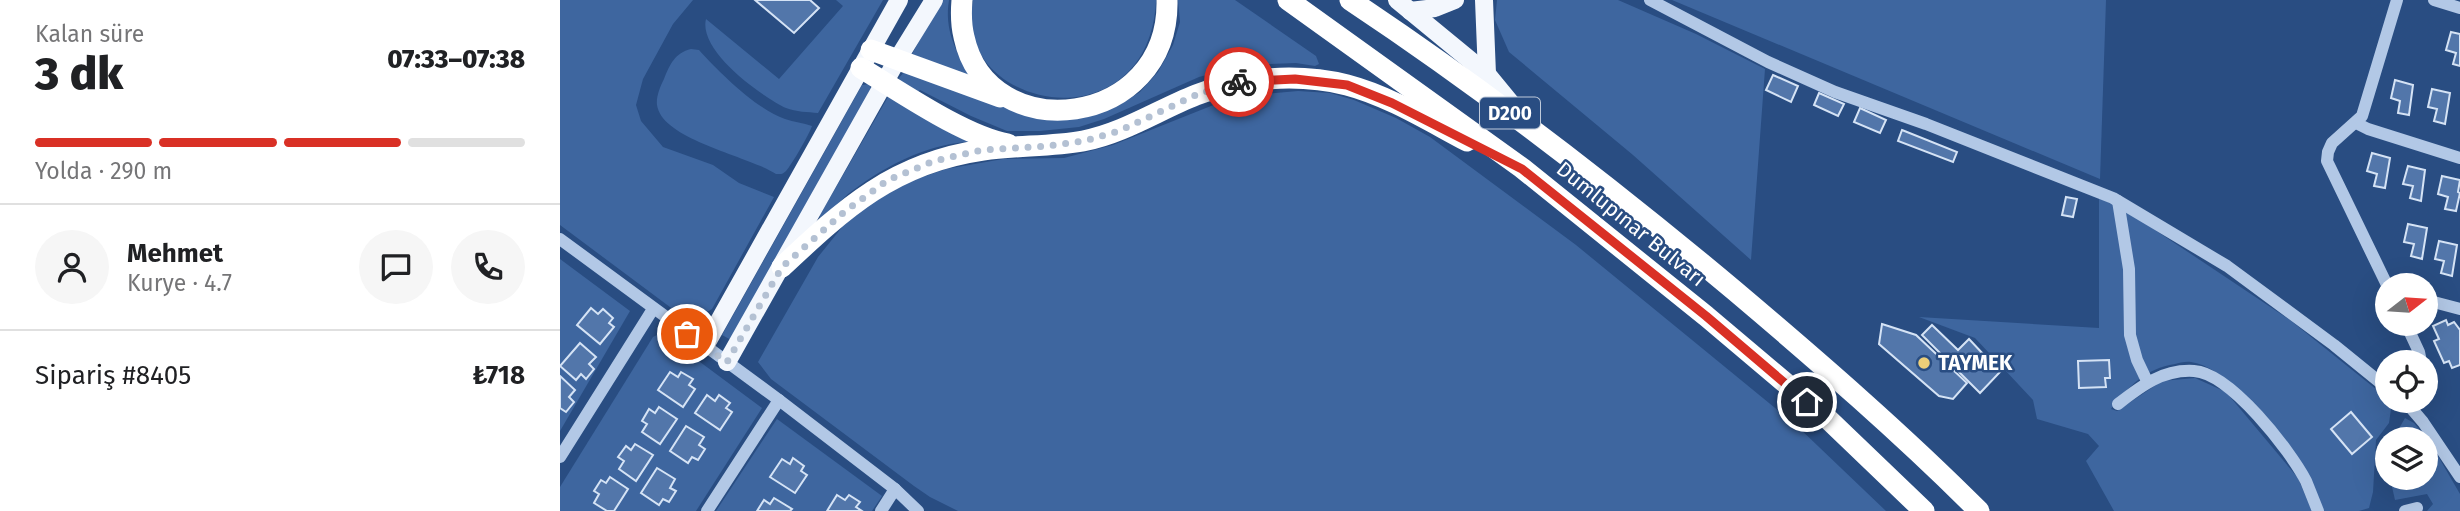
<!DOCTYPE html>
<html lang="tr">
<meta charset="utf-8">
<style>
:root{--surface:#fff;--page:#f6f6f6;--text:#202124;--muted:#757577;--line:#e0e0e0;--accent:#d93025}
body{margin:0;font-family:"Fira Sans",sans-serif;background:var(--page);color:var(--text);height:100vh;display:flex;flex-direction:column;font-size:26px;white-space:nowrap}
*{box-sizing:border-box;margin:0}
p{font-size:23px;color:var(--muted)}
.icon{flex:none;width:38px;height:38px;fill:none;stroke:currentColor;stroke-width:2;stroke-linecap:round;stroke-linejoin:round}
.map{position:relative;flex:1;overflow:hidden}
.panel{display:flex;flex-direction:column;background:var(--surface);width:560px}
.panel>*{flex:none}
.needle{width:46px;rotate:73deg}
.tools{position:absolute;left:1815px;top:273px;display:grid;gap:14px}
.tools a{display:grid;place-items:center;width:63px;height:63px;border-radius:50%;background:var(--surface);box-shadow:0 7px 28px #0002;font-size:35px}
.pin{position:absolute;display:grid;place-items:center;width:60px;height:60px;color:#fff;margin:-30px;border:4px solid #fff;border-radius:50%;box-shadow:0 2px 7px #0007}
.courier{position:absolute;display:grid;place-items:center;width:70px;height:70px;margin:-35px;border:5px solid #d93025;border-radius:50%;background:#fff;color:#222;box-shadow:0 2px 9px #0007}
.summary em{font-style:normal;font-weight:800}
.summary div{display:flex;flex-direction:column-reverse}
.summary{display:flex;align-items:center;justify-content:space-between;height:119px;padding:0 35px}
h1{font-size:46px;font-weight:800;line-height:52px}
.bar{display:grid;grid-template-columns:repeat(4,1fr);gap:10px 7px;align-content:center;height:84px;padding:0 35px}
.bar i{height:9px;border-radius:5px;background:var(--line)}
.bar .current{background:var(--accent)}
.bar p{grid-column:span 4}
.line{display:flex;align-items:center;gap:18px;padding:0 35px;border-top:2px solid var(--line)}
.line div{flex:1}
.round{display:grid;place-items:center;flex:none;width:74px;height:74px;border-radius:37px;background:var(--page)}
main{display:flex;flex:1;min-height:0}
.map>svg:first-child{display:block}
.green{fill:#3e669f}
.building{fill:#5276aa;stroke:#d5e3f5;stroke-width:2}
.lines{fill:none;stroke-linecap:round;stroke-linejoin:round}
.minor{stroke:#b2c8e6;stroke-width:12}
.major{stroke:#f3f7fd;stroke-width:18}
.highway{stroke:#fff;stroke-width:21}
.done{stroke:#b4c1d3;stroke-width:7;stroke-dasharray:0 12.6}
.route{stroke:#d93025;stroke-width:9}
.poi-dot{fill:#edcf79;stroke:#294d82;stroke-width:2.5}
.labels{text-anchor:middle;stroke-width:5;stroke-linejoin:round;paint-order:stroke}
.shield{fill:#294d82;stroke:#bfcada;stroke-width:2}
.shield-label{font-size:19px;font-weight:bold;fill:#fff}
.street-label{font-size:21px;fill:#fff;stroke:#294d82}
.poi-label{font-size:21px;font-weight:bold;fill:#fff;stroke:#294d82;text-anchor:start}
</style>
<main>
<section class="panel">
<div class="summary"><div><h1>3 dk</h1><p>Kalan süre</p></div><em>07:33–07:38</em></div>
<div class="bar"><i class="current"></i><i class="current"></i><i class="current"></i><i></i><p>Yolda · 290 m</p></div>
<div class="line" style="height:126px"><a class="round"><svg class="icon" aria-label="person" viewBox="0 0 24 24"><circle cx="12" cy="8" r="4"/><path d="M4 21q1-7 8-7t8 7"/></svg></a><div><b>Mehmet</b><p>Kurye · 4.7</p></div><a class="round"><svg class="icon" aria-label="chat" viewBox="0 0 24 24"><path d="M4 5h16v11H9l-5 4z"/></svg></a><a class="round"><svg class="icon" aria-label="phone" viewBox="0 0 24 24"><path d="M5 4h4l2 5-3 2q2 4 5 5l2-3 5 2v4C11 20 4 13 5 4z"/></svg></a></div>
<div class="line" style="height:91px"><div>Sipariş #8405</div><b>₺718</b></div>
</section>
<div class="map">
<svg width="1900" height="511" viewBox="0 0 1900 511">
<rect width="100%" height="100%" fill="#294d82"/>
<g class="green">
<path d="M 0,0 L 133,0 L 113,24 L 83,79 L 76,105 L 81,121 L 103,147 L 153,165 L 179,183 L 214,197 L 152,309 C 139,317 133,318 118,313 L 0,225 Z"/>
<path d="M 276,0 L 323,0 L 258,113 C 248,112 236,112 226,108 C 201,96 138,51 146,19 L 219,79 L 283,6 Z"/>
<path d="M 382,0 L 389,0 C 384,30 396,51 410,77 L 352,54 Z"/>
<path d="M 409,0 L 596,0 L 596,2 C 587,149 390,109 413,1 Z"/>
<polygon points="618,0 675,0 756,56 759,64 755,66 736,63 686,65 661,71 639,77 544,119 519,127 480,131 447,131 411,116 360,90 356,93 341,83 339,78 344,72 474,117 498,120 524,118 556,107 580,92 598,72 613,45 620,22"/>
<polygon points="937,0 1058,0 1136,34 1205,69 1191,260 1073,155 949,52 935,20"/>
<polygon points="1112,0 1546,0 1540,179"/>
<path d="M 131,49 L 139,50 C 160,73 196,109 225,119 C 234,122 243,123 252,126 C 250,133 231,166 226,171 C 222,175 221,174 216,174 C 189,156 102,140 97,105 C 96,97 100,87 104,79 C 110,64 115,53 131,49 Z"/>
<polygon points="309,84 311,89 173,341 162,335 302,85"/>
<polygon points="738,91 770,93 794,100 836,118 870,137 1016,245 1237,426 1326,511 398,511 370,497 354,486 211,379 198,362 258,257 283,226 311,203 351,181 386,169 443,159 504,158 553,145 661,102 692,95"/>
<path d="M 328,97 L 409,139 L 407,142 C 363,145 322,168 288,194 C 279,202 270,214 260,219 L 260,215 Z"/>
<path d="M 1539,197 L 1580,220 L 1730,320 L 1827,398 L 1831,409 L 1829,423 L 1816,440 L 1813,492 L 1809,508 L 1799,511 L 1764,511 C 1759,500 1755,487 1749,476 C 1730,442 1672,368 1631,362 C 1626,361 1619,363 1615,364 C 1586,368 1568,387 1551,409 L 1557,411 L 1602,381 L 1635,378 L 1666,392 L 1738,478 L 1752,511 L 1554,511 L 1526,461 L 1539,446 L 1528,434 L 1477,419 L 1473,400 L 1415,338 L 1359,317 L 1539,328 Z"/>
<polygon points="0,259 70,311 0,431"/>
<polygon points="101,333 202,408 136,511 0,511 0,487 93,337"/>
<polygon points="1845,418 1854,423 1871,444 1900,494 1900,511 1867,511 1873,504 1867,494 1835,500 1830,478 1866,478 1866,439 1833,439"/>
<polygon points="217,419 322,496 312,511 156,511"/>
</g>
<g class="building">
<polygon points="195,0 250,0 259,8 234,33"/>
<polygon points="1891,32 1900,34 1900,66 1893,64 1896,53 1886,50"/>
<polygon points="1213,75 1238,86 1231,102 1206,90"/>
<polygon points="1835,80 1853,85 1849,115 1838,113 1840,101 1831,98"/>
<polygon points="1872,89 1890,93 1885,124 1874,121 1877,109 1868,107"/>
<polygon points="1259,93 1284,104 1278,116 1254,105"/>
<polygon points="1300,108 1326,120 1320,133 1294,122"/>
<polygon points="1342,130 1397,152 1393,162 1338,141"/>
<polygon points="1812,153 1830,158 1825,188 1814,186 1817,174 1807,171"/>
<polygon points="1848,166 1865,170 1861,201 1850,198 1853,186 1843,184"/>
<polygon points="1882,176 1900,180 1898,192 1900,193 1896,211 1885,209 1888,197 1878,194"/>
<polygon points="1506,197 1517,199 1513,217 1502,215"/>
<polygon points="1848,224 1867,228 1862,259 1851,256 1854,244 1844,242"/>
<polygon points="1879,241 1897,245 1892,276 1881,273 1884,261 1875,259"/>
<polygon points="31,308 38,314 43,309 53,318 49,323 54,327 40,344 17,325"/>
<polygon points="1886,320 1888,325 1894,322 1900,330 1900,365 1892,368 1889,361 1884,363 1874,341 1879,339 1873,326"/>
<polygon points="1322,324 1356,335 1407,383 1393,399 1379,396 1319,344"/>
<polygon points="1372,325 1398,350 1409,339 1440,372 1420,393 1362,335"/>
<polygon points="20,343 36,357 29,364 34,369 26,379 21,374 16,380 0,366"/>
<polygon points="1549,360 1550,378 1545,378 1546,387 1519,388 1518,361"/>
<polygon points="110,372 118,377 121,372 133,379 129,385 135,389 123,407 98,390"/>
<polygon points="0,376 15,390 9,397 14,402 6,412 0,408"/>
<polygon points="147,395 155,401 159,395 170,403 166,408 172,412 160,430 135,413"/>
<polygon points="99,407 117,419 100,444 82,432 87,424 82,421 89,409 95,413"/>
<polygon points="1791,412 1812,437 1792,454 1771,429"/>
<polygon points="126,426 144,437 139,445 145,449 138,460 132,457 128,463 110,451"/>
<polygon points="75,444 93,455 76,481 59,469 64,461 58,457 66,446 71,450"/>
<polygon points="233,458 244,466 241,471 247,475 235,493 210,477 222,459 230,464"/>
<polygon points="97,468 115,479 110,488 116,491 109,502 103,499 99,505 81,493"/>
<polygon points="50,477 68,489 54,511 47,511 34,503 39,494 34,491 41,480 46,483"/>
<polygon points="277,495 285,500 289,495 300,502 296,507 302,511 267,511"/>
<polygon points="214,498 232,509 230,511 197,511 204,500 210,504"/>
</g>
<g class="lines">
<g class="minor">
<polyline points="1090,0 1208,62 1275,92 1366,124 1553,198 1667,266 1774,345 1827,388"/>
<polyline points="1874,0 1900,8"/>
<polyline points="1796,123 1808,129 1900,158"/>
<polyline points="1558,201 1569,269 1570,335 1577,360 1587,381"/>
<polyline points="0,239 219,400 335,489 358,511"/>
<polyline points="1827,285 1767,161 1768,152 1772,143 1802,116 1837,0"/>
<polyline points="1866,300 1900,309"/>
<polyline points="1846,324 1859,352 1861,362"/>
<polyline points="1845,401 1863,422 1900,477"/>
<path d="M 1558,404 C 1581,386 1603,369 1634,371 C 1670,373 1730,450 1746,481 C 1750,491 1754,501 1758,511"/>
<polyline points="0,457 93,309"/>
<polyline points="147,511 219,400"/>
<polyline points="321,511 335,489"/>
<polyline points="1845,511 1857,508"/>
</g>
<g class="major">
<polyline points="837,0 927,74 960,114"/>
<polyline points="924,0 927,74"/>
<polyline points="850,11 875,8 895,0"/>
<polyline points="145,346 339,0"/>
<polyline points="167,362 337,60 374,0"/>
</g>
<g class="highway">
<path d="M 402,0 C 401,12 401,25 404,37 C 428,149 610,129 607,0"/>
<polyline points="728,0 962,168 1146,316 1268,419 1364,511"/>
<path d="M 790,0 C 924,89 1052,188 1175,291 C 1259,362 1342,434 1419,511"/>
<polyline points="311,50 440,97"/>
<path d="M 301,68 C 341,92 404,136 448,144"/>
<path d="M 222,267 C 285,208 333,163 423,150 C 457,145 490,147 523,141 C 564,133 598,110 636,95 C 681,77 739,73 787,85 C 829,96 869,121 907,141"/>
</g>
</g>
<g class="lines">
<polyline class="done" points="127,334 167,362 222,267 284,212 328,180 374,161 422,150 487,146 524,141 559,131 638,94 679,82"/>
<polyline class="route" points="679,82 735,79 787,85 832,103 962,169 1146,316 1247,402"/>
</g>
<circle class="poi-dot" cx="1364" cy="363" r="7"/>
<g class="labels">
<rect class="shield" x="920" y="97.5" width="60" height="31" rx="5"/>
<g class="shield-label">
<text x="950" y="120">D200</text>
</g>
<g class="street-label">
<text transform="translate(1071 224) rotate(39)" y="7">Dumlupınar Bulvarı</text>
</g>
<g class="poi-label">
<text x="1378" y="370">TAYMEK</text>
</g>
</g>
</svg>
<div class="tools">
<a><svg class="needle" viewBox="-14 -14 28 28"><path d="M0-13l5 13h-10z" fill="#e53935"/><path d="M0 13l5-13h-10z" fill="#757577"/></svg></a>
<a><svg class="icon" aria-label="locate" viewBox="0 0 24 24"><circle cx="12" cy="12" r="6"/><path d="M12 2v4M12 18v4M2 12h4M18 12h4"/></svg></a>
<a><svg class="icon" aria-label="layers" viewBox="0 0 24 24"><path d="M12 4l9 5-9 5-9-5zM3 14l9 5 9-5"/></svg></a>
</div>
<div class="pin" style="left:127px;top:334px;background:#ea580c"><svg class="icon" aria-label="bag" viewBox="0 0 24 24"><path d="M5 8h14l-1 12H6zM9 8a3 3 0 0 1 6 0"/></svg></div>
<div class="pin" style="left:1247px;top:402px;background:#1f2937"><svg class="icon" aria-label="home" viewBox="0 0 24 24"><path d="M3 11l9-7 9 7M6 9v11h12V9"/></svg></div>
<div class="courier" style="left:679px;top:82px"><svg class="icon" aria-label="bike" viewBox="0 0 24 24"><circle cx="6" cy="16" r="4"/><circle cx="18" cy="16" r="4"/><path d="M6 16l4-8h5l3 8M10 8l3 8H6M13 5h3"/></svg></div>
</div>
</main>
